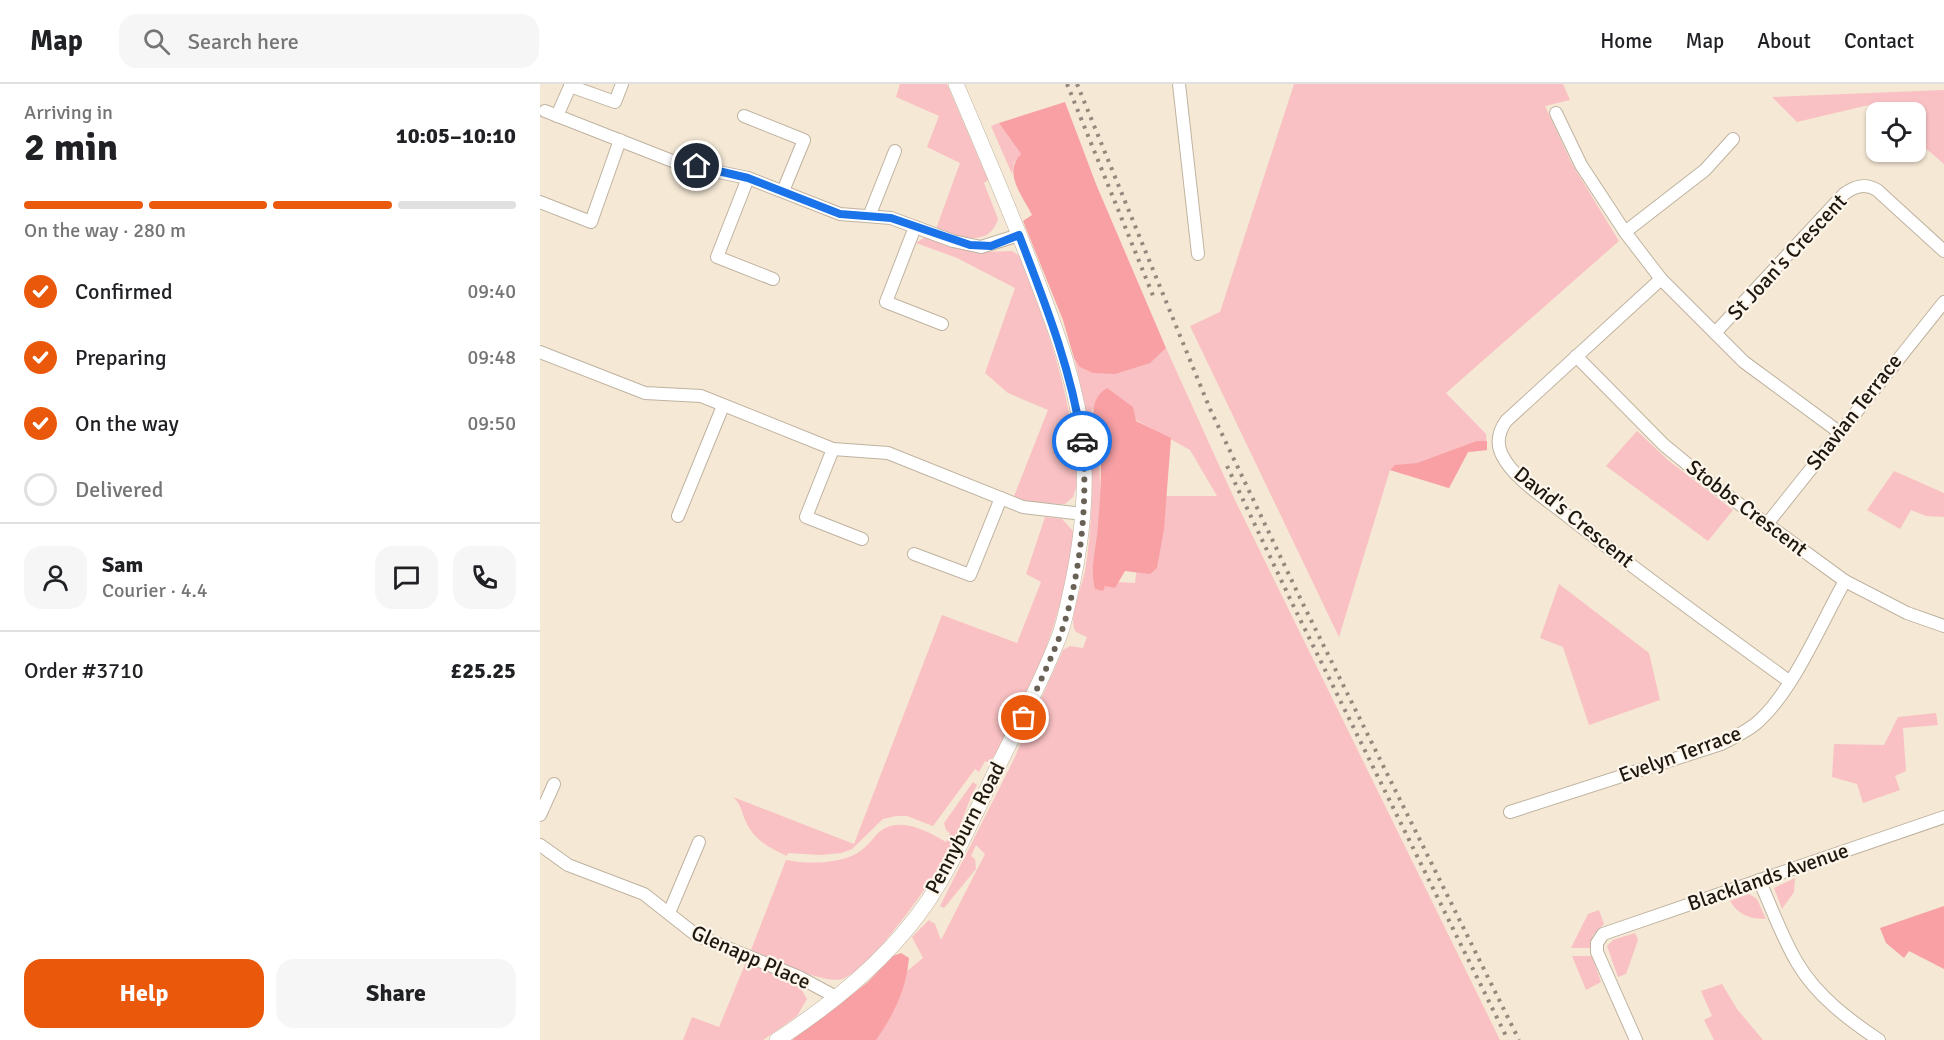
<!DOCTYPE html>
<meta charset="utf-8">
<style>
:root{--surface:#fff;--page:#f6f6f6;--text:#202124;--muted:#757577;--line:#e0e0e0;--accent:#ea580c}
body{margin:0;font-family:Signika,sans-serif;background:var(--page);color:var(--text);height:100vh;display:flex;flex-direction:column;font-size:22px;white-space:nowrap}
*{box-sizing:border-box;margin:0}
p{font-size:20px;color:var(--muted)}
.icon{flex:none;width:33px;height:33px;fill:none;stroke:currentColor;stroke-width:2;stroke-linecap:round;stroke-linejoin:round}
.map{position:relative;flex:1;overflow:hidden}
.sheet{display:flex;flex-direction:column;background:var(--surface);width:540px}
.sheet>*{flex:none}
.buttons{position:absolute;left:1326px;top:18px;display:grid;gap:12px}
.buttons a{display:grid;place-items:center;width:60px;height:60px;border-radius:12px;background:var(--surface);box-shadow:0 2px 4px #0004;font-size:30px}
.pin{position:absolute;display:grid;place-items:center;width:51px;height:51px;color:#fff;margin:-26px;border:3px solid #fff;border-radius:50%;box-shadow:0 2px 6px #0007}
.courier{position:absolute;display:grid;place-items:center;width:60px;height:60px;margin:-30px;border:4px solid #1a73e8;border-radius:50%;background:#fff;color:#222;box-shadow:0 2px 8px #0007}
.overview em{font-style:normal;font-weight:700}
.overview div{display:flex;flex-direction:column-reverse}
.overview{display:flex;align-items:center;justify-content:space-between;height:102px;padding:0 24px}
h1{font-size:39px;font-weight:700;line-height:45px}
.bar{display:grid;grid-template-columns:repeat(4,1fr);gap:9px 6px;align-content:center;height:72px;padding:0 24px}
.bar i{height:8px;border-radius:4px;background:var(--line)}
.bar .on{background:var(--accent)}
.bar p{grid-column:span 4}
.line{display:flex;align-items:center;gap:15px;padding:0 24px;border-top:2px solid var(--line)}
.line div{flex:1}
.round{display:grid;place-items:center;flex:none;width:63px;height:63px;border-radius:18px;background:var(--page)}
ol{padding:0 24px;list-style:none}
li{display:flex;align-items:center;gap:18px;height:66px}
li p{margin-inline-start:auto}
li .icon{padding:6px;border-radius:50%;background:var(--accent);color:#fff;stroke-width:4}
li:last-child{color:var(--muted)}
li i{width:33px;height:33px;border:3px solid var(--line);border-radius:50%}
.action{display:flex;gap:12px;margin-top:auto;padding:12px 24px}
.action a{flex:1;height:69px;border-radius:18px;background:var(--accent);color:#fff;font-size:24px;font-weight:700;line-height:69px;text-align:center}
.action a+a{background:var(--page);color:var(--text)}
header{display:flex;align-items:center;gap:36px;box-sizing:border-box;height:84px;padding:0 30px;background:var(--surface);border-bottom:2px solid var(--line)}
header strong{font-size:28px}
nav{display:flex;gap:33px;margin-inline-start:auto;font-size:21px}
.search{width:420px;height:54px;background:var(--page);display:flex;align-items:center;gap:15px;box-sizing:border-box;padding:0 21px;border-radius:18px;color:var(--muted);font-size:22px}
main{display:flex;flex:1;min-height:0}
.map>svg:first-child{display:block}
.green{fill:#f9c1c3;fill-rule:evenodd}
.forest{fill:#f8a0a4}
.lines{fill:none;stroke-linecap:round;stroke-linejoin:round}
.minor-casing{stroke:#bfb3a0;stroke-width:14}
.tertiary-casing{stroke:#bfb3a0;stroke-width:16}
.minor{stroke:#fff;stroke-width:12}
.tertiary{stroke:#fff;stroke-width:15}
.rail{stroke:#938a7d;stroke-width:4;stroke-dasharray:3 6;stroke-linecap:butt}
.done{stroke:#696156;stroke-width:6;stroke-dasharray:0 10.8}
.route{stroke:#1a73e8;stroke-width:8}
.labels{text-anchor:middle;stroke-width:4.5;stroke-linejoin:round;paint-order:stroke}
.street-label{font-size:21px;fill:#1d1912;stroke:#fef6eb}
</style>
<header>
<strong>Map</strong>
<div class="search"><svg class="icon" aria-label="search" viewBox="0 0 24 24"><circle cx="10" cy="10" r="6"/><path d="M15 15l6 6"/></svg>Search here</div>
<nav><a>Home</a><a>Map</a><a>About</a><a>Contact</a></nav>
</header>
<main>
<section class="sheet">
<div class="overview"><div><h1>2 min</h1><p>Arriving in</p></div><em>10:05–10:10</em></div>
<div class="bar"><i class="on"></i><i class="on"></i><i class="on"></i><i></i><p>On the way · 280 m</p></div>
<ol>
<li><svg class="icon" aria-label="check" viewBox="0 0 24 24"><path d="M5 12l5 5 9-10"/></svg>Confirmed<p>09:40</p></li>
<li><svg class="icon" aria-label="check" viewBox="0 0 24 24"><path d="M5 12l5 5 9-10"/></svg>Preparing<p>09:48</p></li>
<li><svg class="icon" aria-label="check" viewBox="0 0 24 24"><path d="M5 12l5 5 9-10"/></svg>On the way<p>09:50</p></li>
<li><i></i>Delivered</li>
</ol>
<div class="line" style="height:108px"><a class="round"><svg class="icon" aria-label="person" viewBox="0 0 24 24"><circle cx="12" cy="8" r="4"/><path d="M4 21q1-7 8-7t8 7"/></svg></a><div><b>Sam</b><p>Courier · 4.4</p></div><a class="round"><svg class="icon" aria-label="chat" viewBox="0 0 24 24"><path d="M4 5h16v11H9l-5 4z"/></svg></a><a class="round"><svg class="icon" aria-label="phone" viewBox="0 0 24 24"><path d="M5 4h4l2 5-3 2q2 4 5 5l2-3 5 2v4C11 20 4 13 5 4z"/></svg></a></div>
<div class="line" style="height:78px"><div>Order #3710</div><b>£25.25</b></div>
<div class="action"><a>Help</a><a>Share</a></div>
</section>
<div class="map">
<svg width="1404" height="956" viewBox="0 0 1404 956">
<rect width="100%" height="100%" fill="#f5e8d5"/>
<g class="green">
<path d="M 360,0 L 407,0 L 448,96 L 444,99 L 458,135 C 449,165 418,152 396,145 L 420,79 L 387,63 L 399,32 L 356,13 Z"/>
<polygon points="754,0 1023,0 1030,16 1005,22 1032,80 1079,157 906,309 946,350 947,366 928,368 909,404 850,386 799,553 650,242 680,228"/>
<polygon points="1404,6 1404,80 1376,56 1376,28 1343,28 1333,20 1257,38 1232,13"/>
<polygon points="459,39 481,70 474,79 472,90 451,42"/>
<path d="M 385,153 L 441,168 L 472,167 L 480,172 C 509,248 535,320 537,401 L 533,413 L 525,420 L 491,419 L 474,412 L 508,326 L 468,309 L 445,289 L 475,204 L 417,174 L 376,159 Z"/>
<path d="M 626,264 L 693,412 L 960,956 L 282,956 L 383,874 L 372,853 L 389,836 L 395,840 L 401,856 L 445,770 L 436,761 L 431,772 L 435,775 L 436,785 L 404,824 L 400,822 L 473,677 L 523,566 L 530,562 L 543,564 L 547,553 L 536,548 C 527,538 542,502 545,487 C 557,414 552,345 534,273 L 611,277 ZM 552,325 L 596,336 L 650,366 L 677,412 L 606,412 L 595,499 L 577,498 L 555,505 C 549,485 557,461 559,441 C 562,401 559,364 552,325 Z"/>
<polygon points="1097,347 1129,377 1193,426 1168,457 1066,382"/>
<polygon points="1354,387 1404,409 1404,433 1386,432 1371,426 1360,445 1327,426"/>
<path d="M 505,433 L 522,435 L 533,447 C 534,457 531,469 529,479 C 517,549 486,621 449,680 L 445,677 L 439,688 L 435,685 L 393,742 L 367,732 L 356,732 L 343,735 L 312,765 L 301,769 L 280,771 L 248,769 L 247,772 C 231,765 214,756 206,738 C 201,728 202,721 193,713 L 314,760 L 402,531 L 477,559 L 501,498 L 486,490 Z"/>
<polygon points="1019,500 1109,569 1120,616 1049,641 1023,563 1000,554"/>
<polygon points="1396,629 1398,641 1363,644 1366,687 1355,692 1360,706 1323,719 1317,700 1292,693 1294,660 1344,661 1358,633"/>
<path d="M 433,698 L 437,701 C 426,721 421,744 410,764 C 396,792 331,886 302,895 C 282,901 232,874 211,866 L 246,776 C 267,780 294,780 314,771 C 324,766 331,757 338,749 C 358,731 386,746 406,758 L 410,749 L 406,746 L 404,739 Z"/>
<polygon points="1255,794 1254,808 1242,825 1234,804"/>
<path d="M 1209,810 L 1217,815 L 1226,835 C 1210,835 1198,831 1190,817 Z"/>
<polygon points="1059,826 1064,840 1053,851 1052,864 1031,864 1048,830"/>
<polygon points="1095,849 1098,856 1086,890 1078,893 1067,862 1073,856"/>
<polygon points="1032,872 1052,872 1061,898 1046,906"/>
<polygon points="206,878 257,898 267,915 257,932 223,956 143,956 152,933 179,943"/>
<polygon points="1182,900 1197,925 1223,956 1174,956 1164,936 1172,932 1161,907"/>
</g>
<g class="forest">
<path d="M 525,18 L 556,100 L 626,264 L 610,279 L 575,290 L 553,289 L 540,283 L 534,274 L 523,236 L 483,137 L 492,131 C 483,112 462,89 481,70 L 459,39 Z"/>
<path d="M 567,304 L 593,323 L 596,337 L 631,354 L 624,445 L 617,484 L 610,490 L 585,487 L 575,504 L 565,502 L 563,507 L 555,505 C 549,484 557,462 558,441 C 560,419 561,397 561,376 C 560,352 541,320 567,304 Z"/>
<polygon points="937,357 947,357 947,366 928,368 909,404 850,386 855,381 877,379"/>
<polygon points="1404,822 1404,885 1369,867 1364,874 1346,859 1340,844"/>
<path d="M 361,869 L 369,874 C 366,906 354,930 336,956 L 252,956 L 328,898 L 353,872 Z"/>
</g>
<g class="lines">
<defs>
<g id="minor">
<polyline points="639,0 658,170"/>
<polyline points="30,2 75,18 82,0"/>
<polyline points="5,27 140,80 208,94 300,130 351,134 413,157 441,163 479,151"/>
<polyline points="1016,29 1041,81 1085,148"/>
<polyline points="17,32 31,0"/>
<polyline points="204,32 264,56 243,107"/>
<polyline points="1193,55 1165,86 1085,148 1121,195 1204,278 1299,348"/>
<polyline points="208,94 177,173 233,195"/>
<polyline points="0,118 51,138 80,56"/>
<polyline points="330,130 355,67"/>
<polyline points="375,143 346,218 402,240"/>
<path d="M 1121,195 L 966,337 C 959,347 956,359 962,371 C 974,395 1005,414 1025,430 C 1098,488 1174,543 1249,597"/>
<path d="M 1175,249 L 1304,110 C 1315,102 1325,99 1337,106 L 1404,167"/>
<polyline points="0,268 105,309 161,312 293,365 348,369 483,423 543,430"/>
<polyline points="1036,272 1124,361 1169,398 1305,497 1367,529 1404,542"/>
<polyline points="293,365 266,433 322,455"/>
<polyline points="138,432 183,322"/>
<polyline points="1227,440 1404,218"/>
<polyline points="374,470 430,491 461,414"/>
<path d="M 970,728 L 1181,660 C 1194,653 1209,647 1220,636 C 1255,603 1281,539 1305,497"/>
<polyline points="0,731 14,700"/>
<polyline points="0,761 28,781 104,810 156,851 259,893 296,913"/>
<path d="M 1219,796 C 1232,824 1242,854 1258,880 C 1277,912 1309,936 1339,956"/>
<polyline points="129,829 159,758"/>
<polyline points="1096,956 1057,868 1057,859 1063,850 1404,733"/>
</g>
<path id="tertiary" d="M 237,956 C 294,919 350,873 388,817 C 413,779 431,738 451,697 C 474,648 501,601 520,550 C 526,533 529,514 533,497 C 542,453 547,408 543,362 C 538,302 516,246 495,191 C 470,126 443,63 416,0"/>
</defs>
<use href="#minor" class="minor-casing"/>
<use href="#tertiary" class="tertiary-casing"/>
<use href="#minor" class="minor"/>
<use href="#tertiary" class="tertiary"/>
<g class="rail">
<polyline points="527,0 614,214"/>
<polyline points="537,0 670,325 762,518 979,956"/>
<polyline points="687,382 753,521 968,956"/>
</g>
</g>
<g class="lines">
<path class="done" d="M 484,634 C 496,606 510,578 521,549 C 540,496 549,413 542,357"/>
<path class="route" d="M 157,82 L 208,94 L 300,130 L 351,134 L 430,161 L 451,162 L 479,151 C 505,219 531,284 542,357"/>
</g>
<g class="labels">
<g class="street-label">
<text transform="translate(1247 173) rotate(-47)" y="7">St Joan's Crescent</text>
<text transform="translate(1314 328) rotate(-52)" y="7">Shavian Terrace</text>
<text transform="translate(1207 424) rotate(37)" y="7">Stobbs Crescent</text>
<text transform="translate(1034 433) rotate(39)" y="7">David's Crescent</text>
<text transform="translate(1140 670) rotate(-20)" y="7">Evelyn Terrace</text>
<text transform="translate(425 744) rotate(-62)" y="7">Pennyburn Road</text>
<text transform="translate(1228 793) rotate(-19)" y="7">Blacklands Avenue</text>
<text transform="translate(211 873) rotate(24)" y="7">Glenapp Place</text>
</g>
</g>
</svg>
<div class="buttons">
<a><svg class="icon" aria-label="locate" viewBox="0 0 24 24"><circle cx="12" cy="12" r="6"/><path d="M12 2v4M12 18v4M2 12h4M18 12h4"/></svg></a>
</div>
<div class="pin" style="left:484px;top:634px;background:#ea580c"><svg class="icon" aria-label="bag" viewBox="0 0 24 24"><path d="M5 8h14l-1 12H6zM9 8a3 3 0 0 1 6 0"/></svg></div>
<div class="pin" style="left:157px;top:82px;background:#1f2937"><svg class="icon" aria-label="home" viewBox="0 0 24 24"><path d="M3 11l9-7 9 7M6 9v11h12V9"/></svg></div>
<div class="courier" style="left:542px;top:357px"><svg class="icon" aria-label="car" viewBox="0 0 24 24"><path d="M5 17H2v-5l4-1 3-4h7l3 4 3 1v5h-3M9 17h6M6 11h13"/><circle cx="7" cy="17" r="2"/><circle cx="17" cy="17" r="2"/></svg></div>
</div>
</main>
